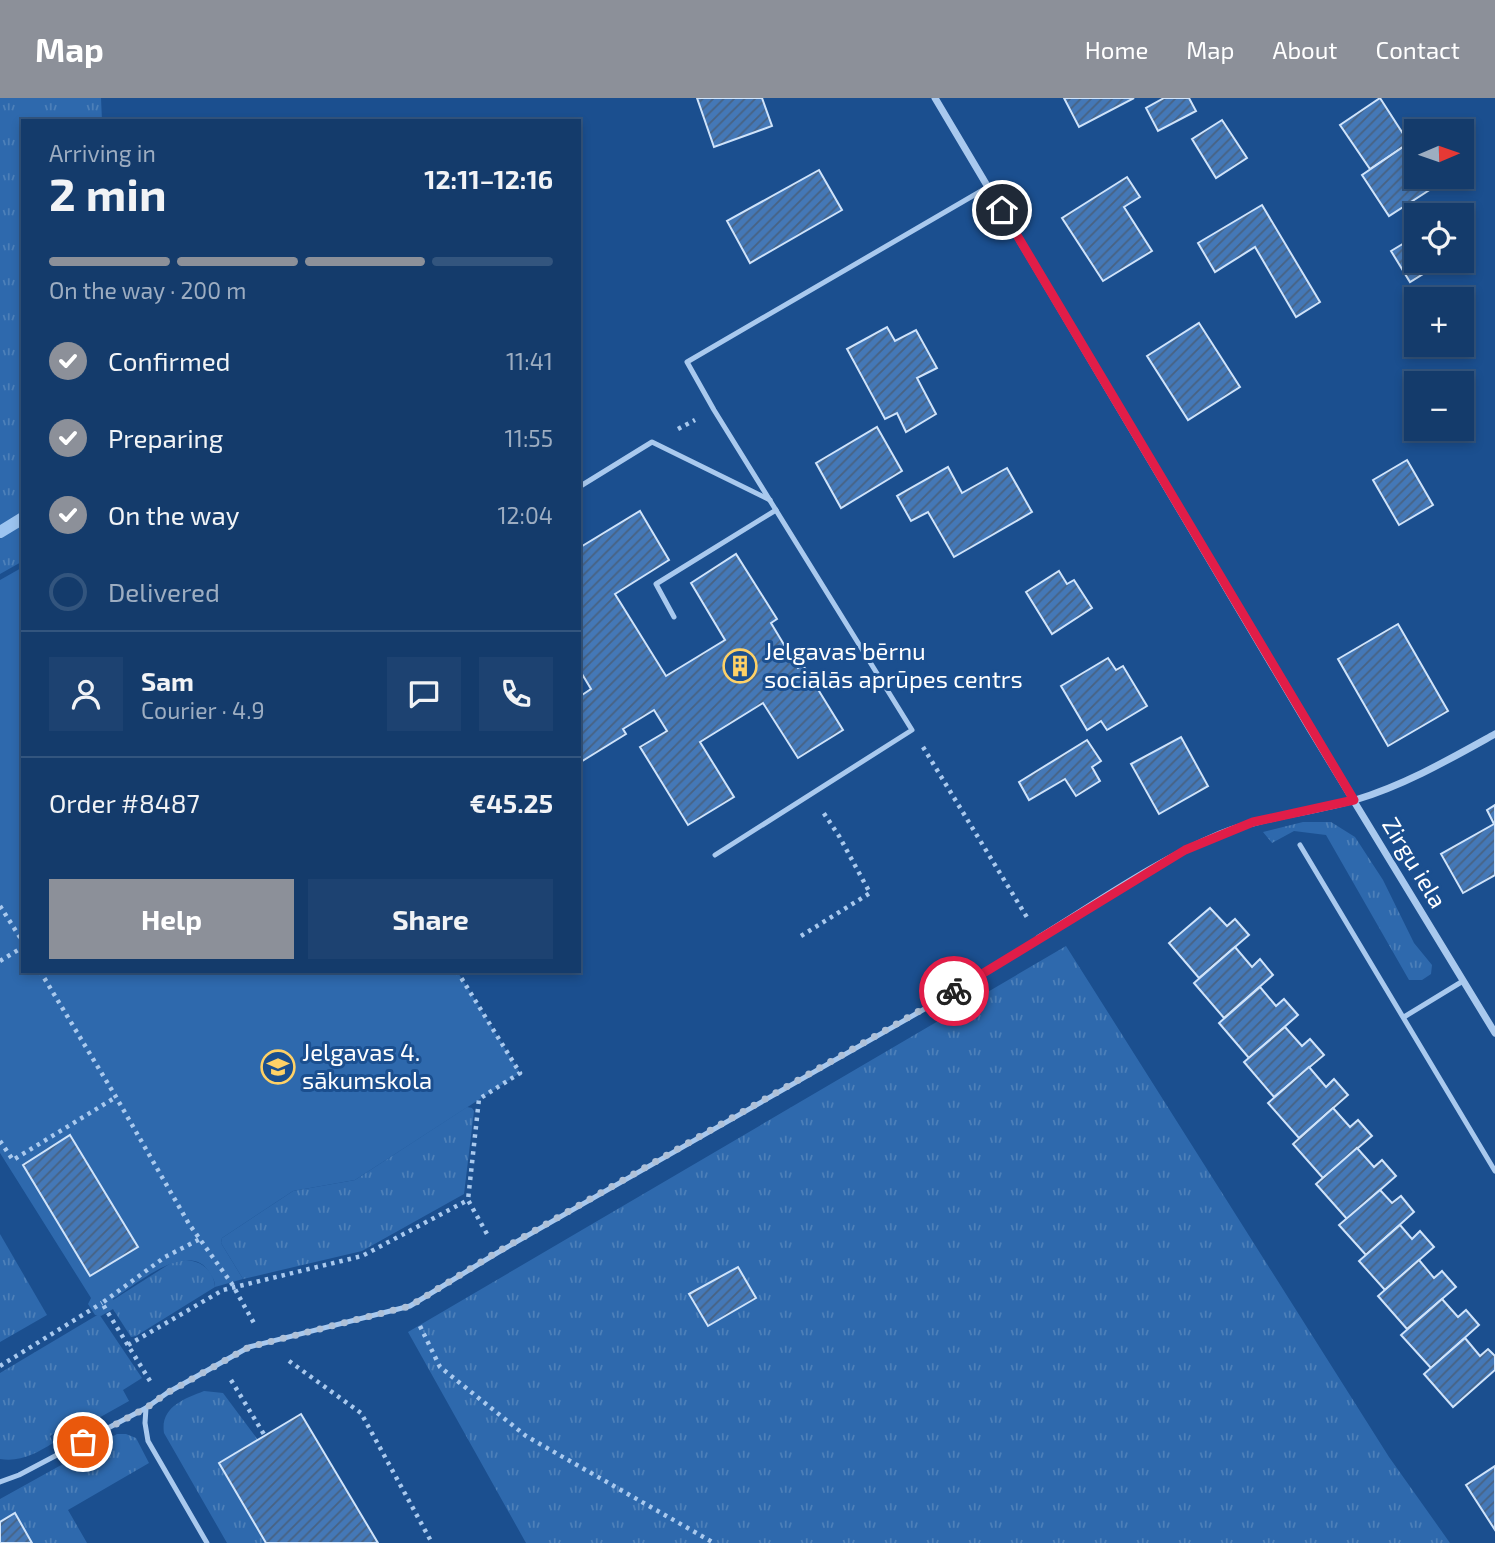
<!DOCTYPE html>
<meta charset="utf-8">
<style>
:root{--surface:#143b6b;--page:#1d4271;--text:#f1f3f6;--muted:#9dadc1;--line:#33557e;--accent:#8c9099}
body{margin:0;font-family:"Exo 2",sans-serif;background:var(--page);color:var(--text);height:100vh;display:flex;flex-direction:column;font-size:26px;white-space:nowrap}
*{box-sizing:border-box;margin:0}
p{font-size:23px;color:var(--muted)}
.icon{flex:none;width:38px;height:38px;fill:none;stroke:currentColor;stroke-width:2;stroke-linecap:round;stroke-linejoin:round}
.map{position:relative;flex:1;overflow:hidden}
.panel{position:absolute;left:21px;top:21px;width:560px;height:854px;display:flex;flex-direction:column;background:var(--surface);border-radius:0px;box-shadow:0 4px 10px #0003,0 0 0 2px var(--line)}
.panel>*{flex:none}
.needle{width:46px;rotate:88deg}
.fabs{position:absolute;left:1404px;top:21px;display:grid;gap:14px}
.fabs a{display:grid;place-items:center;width:70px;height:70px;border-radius:0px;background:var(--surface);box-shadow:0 4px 10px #0003,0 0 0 2px var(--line);font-size:35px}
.pin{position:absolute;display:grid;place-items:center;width:60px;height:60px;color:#fff;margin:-30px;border:4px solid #fff;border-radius:50%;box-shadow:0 2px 7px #0007}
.courier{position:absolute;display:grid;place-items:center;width:70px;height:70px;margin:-35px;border:5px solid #e11d48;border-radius:50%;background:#fff;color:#222;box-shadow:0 2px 9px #0007}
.headline em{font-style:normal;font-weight:700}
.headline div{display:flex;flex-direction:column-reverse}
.headline{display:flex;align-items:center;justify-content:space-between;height:119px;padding:0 28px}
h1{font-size:46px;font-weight:700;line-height:52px}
.bar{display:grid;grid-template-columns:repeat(4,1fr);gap:10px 7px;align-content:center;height:84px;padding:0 28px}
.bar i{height:9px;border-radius:5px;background:var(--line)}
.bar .current{background:var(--accent)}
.bar p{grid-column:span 4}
.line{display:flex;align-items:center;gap:18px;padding:0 28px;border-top:2px solid var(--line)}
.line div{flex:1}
.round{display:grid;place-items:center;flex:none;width:74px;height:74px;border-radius:0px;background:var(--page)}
ol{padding:0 28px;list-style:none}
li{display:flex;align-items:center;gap:21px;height:77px}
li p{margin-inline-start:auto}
li .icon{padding:7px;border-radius:50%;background:var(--accent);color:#fff;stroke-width:4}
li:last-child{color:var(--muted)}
li i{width:38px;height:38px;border:4px solid var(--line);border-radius:50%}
.action{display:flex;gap:14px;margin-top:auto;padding:14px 28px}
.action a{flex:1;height:80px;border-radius:0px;background:var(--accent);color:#fff;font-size:28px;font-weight:700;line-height:80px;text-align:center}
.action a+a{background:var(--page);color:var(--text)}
header{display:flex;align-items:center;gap:42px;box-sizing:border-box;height:98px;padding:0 35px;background:var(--accent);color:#fff}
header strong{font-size:33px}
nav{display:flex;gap:38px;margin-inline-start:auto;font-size:24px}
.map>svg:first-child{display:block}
.grass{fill:url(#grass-tufts)}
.garden{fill:#2e69ad}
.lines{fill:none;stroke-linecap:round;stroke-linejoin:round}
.stream{stroke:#9cc4f0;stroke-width:12}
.building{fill:url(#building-hatch);stroke:#cfe3fa;stroke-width:2}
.path{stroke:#a9c9ee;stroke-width:4.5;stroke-dasharray:3.5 5;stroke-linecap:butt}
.lane{stroke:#a9c9ee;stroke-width:5}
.street{stroke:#a9c9ee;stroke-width:7}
.done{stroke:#afc1d8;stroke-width:7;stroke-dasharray:0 12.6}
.route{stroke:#e11d48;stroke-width:9}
.labels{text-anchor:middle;stroke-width:6;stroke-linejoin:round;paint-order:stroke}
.poi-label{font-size:24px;fill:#fff;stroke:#1b4f8f;text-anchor:start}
.street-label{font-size:24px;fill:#fff;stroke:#1b4f8f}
</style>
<header>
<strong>Map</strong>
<nav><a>Home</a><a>Map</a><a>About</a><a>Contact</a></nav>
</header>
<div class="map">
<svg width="1495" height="1445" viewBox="0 0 1495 1445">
<defs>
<pattern id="grass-tufts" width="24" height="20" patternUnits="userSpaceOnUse" patternTransform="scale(1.75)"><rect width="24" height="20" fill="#2e69ad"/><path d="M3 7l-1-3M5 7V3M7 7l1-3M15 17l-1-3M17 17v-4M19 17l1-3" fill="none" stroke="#4d80b9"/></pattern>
<pattern id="building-hatch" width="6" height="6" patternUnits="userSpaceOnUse" patternTransform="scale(1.75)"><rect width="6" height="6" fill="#4478b7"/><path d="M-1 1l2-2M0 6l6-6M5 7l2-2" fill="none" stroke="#486282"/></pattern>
</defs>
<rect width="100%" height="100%" fill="#1b4f8f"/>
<g class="grass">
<polygon points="0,0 101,0 102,23 23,23 23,463 0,476"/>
<polygon points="1303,724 1331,724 1355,739 1383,782 1414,845 1432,867 1431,876 1422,882 1409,882 1326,737 1294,733 1272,745 1263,734"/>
<polygon points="1066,848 1389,1359 1450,1445 526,1445 408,1234"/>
<polygon points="467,1009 472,1010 474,1013 464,1096 362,1153 243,1181 221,1145 222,1140 293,1093 355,1082"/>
<polygon points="0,1136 47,1217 0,1244"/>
<path d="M 186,1162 C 202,1163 214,1173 215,1189 L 136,1238 L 131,1239 L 113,1211 L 113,1202 L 174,1163 Z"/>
<path d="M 99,1216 L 142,1280 L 123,1292 L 129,1303 L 79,1331 L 73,1324 L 50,1338 L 53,1345 C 35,1356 21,1364 0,1361 L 0,1275 Z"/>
<path d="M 204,1293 L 223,1295 L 258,1342 L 219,1366 L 266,1445 L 227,1445 L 164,1335 C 160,1309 184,1301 204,1293 Z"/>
<polygon points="117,1336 126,1336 136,1340 149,1365 68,1412 87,1445 32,1445 15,1416 0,1424 0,1401"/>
</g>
<path class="garden" d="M 23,469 L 23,873 L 457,873 L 520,975 L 355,1082 L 293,1093 L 222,1140 L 221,1145 L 243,1181 L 215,1189 C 215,1183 213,1180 209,1174 C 189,1141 135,1187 113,1201 L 113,1211 L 101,1218 L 95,1217 L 88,1206 L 91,1200 L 0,1055 L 0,482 Z"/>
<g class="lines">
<polyline class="stream" points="0,434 23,420"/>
</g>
<g class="building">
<polygon points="697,0 762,0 772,28 714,49"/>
<polygon points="1064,0 1134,0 1079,29"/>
<polygon points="1164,0 1189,0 1196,13 1158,33 1146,10"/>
<polygon points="1380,0 1409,45 1370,71 1340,27"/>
<polygon points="1222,22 1247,60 1216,80 1192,41"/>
<polygon points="1403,49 1416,68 1416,79 1423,79 1431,91 1389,118 1362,77"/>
<polygon points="819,72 842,112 750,165 727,123"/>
<polygon points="1127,79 1140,99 1124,109 1152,153 1103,183 1062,120"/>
<polygon points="1262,107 1320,204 1296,219 1255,149 1215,174 1198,145"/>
<polygon points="1416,138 1416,163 1444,163 1410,184 1391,153"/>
<polygon points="1199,225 1240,289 1188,322 1147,258"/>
<polygon points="887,229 895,243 916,232 937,270 917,280 936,316 906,334 897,315 885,321 847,251"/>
<polygon points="877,329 902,373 841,410 816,365"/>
<polygon points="1407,362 1433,407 1399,427 1373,382"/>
<polygon points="948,369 962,395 1007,370 1032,414 954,459 928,414 911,423 897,398"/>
<polygon points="640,413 669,462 615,496 666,578 725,542 691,485 736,456 777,521 771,525 798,570 803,567 843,632 798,660 763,605 700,644 734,699 688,727 640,649 667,633 654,612 623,631 626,636 579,665 579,599 591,591 579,571 579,450"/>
<polygon points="1059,473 1067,486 1074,482 1092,510 1052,536 1026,494"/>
<polygon points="1398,526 1448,613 1388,648 1338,561"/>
<polygon points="1108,560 1116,572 1123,568 1147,608 1107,632 1101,623 1087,632 1061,588"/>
<polygon points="1181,639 1208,688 1159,716 1131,666"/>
<polygon points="1087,642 1101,663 1092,669 1100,683 1076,698 1065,681 1029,702 1019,684"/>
<polygon points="1495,707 1495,777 1463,795 1441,756 1494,726 1487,712"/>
<polygon points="1210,810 1227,828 1235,821 1249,837 1199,880 1169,845"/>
<polygon points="1235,849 1252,869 1260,861 1273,877 1224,920 1194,885"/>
<polygon points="1260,889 1276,908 1284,901 1298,917 1249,960 1219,925"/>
<polygon points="1285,929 1302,948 1310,941 1324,957 1274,999 1244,964"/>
<polygon points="1309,969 1326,989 1334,981 1348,997 1299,1040 1268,1005"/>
<polygon points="1333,1010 1350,1029 1358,1022 1372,1038 1323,1080 1293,1046"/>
<polygon points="70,1037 138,1149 90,1178 23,1067"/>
<polygon points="1357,1050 1374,1069 1382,1062 1396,1078 1347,1121 1316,1086"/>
<polygon points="1380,1092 1392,1105 1401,1098 1414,1114 1366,1157 1339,1127"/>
<polygon points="1400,1127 1412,1141 1420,1133 1434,1149 1385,1192 1359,1163"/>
<polygon points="1419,1162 1434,1180 1442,1173 1456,1189 1407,1231 1378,1198"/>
<polygon points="738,1169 756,1200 708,1228 689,1196"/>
<polygon points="1442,1201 1458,1219 1466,1212 1479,1227 1431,1270 1401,1237"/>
<polygon points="1465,1240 1480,1258 1488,1251 1495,1258 1495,1272 1453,1309 1424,1276"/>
<polygon points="301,1316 378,1445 266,1445 219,1365"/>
<polygon points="1495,1368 1495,1432 1466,1387"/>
<polygon points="15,1415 32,1445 0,1445 0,1424"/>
</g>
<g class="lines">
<g class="path">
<polyline points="678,331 695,322"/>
<polyline points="923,649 1028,821"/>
<polyline points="0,808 23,844"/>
<polyline points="801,838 870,795 839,738 823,714"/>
<polyline points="0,863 23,849"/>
<polyline points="40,873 116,999 189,1126 232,1186 255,1227"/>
<polyline points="457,873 520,975 479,1001 468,1102"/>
<polyline points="0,1043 13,1062 116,999"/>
<polyline points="420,1228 440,1269 526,1338 714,1445"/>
<polyline points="128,1247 223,1192 362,1158 468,1102 487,1136"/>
<polyline points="289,1263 361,1315 432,1445"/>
<polyline points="0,1268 102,1205"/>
<polyline points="231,1282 265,1338"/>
<polyline points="150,1283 102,1205 165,1159 200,1141"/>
</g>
<g class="lane">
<polyline points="579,389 652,344 770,402"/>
<polyline points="674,519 656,486 776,412"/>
<polyline points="1300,747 1495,1073"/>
<polyline points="715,757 912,632 714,312 687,264 988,89"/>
<polyline points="1404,919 1463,883"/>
<polyline points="0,1384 19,1377 146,1310"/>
<polyline points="207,1445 148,1343 145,1325 146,1310 167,1295 249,1249 410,1208 497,1155 942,901 1039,840"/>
</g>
<g class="street">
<polyline points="935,0 1310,631 1495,935"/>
<path d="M 1039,840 C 1098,804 1156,763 1220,736 C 1264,718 1310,715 1355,702 C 1405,687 1450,661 1495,636"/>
</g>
</g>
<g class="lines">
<polyline class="done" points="83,1344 146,1310 167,1295 249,1249 410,1208 497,1154 954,893"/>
<polyline class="route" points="954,893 1185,752 1253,724 1354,702 1002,112"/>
</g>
<defs>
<symbol id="building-ring" viewBox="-11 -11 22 22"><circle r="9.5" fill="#1b4f8f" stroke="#ffd166" stroke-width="1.5"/><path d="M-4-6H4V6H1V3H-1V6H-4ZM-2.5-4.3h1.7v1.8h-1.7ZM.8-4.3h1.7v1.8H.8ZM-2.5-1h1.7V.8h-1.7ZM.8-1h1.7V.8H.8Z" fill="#ffd166"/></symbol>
<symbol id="school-ring" viewBox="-11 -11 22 22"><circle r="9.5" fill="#1b4f8f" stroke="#ffd166" stroke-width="1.5"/><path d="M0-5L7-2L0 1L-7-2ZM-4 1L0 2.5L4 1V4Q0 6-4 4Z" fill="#ffd166"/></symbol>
</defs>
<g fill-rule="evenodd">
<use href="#building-ring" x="721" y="549" width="38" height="38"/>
<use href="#school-ring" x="259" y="950" width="38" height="38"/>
</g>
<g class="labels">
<g class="poi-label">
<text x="764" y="562">Jelgavas bērnu<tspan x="764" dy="28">sociālās aprūpes centrs</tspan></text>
<text x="302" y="963">Jelgavas 4.<tspan x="302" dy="28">sākumskola</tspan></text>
</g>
<g class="street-label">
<text transform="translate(1414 765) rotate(59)" y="8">Zirgu iela</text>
</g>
</g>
</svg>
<div class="fabs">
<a><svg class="needle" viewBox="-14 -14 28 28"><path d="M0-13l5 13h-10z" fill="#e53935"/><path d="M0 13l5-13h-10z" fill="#9dadc1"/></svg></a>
<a><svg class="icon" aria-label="locate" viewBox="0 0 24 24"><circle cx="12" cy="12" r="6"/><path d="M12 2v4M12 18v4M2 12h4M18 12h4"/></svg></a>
<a>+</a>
<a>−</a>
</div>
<div class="pin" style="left:83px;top:1344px;background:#ea580c"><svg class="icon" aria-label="bag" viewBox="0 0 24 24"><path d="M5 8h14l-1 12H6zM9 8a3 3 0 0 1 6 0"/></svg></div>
<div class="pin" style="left:1002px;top:112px;background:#1f2937"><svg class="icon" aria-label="home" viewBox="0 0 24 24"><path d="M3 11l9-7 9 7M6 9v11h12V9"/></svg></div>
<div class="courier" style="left:954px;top:893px"><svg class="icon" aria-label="bike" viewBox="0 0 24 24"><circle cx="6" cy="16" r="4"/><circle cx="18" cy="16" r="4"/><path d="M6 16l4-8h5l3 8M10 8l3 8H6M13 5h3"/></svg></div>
<section class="panel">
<div class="headline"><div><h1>2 min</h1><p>Arriving in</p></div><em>12:11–12:16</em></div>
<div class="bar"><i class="current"></i><i class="current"></i><i class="current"></i><i></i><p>On the way · 200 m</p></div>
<ol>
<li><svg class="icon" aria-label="check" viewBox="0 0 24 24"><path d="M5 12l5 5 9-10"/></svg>Confirmed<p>11:41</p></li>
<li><svg class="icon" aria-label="check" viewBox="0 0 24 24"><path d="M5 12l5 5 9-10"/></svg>Preparing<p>11:55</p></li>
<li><svg class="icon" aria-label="check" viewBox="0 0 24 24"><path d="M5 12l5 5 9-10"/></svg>On the way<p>12:04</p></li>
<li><i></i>Delivered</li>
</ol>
<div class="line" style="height:126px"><a class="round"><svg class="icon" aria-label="person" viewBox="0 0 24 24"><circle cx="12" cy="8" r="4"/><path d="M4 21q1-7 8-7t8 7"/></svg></a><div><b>Sam</b><p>Courier · 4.9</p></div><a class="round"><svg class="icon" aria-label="chat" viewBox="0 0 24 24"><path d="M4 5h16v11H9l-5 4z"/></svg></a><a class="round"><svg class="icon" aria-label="phone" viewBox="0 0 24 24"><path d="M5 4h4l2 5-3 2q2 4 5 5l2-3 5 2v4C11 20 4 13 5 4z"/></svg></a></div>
<div class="line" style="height:91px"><div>Order #8487</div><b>€45.25</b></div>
<div class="action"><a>Help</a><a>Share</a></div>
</section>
</div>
